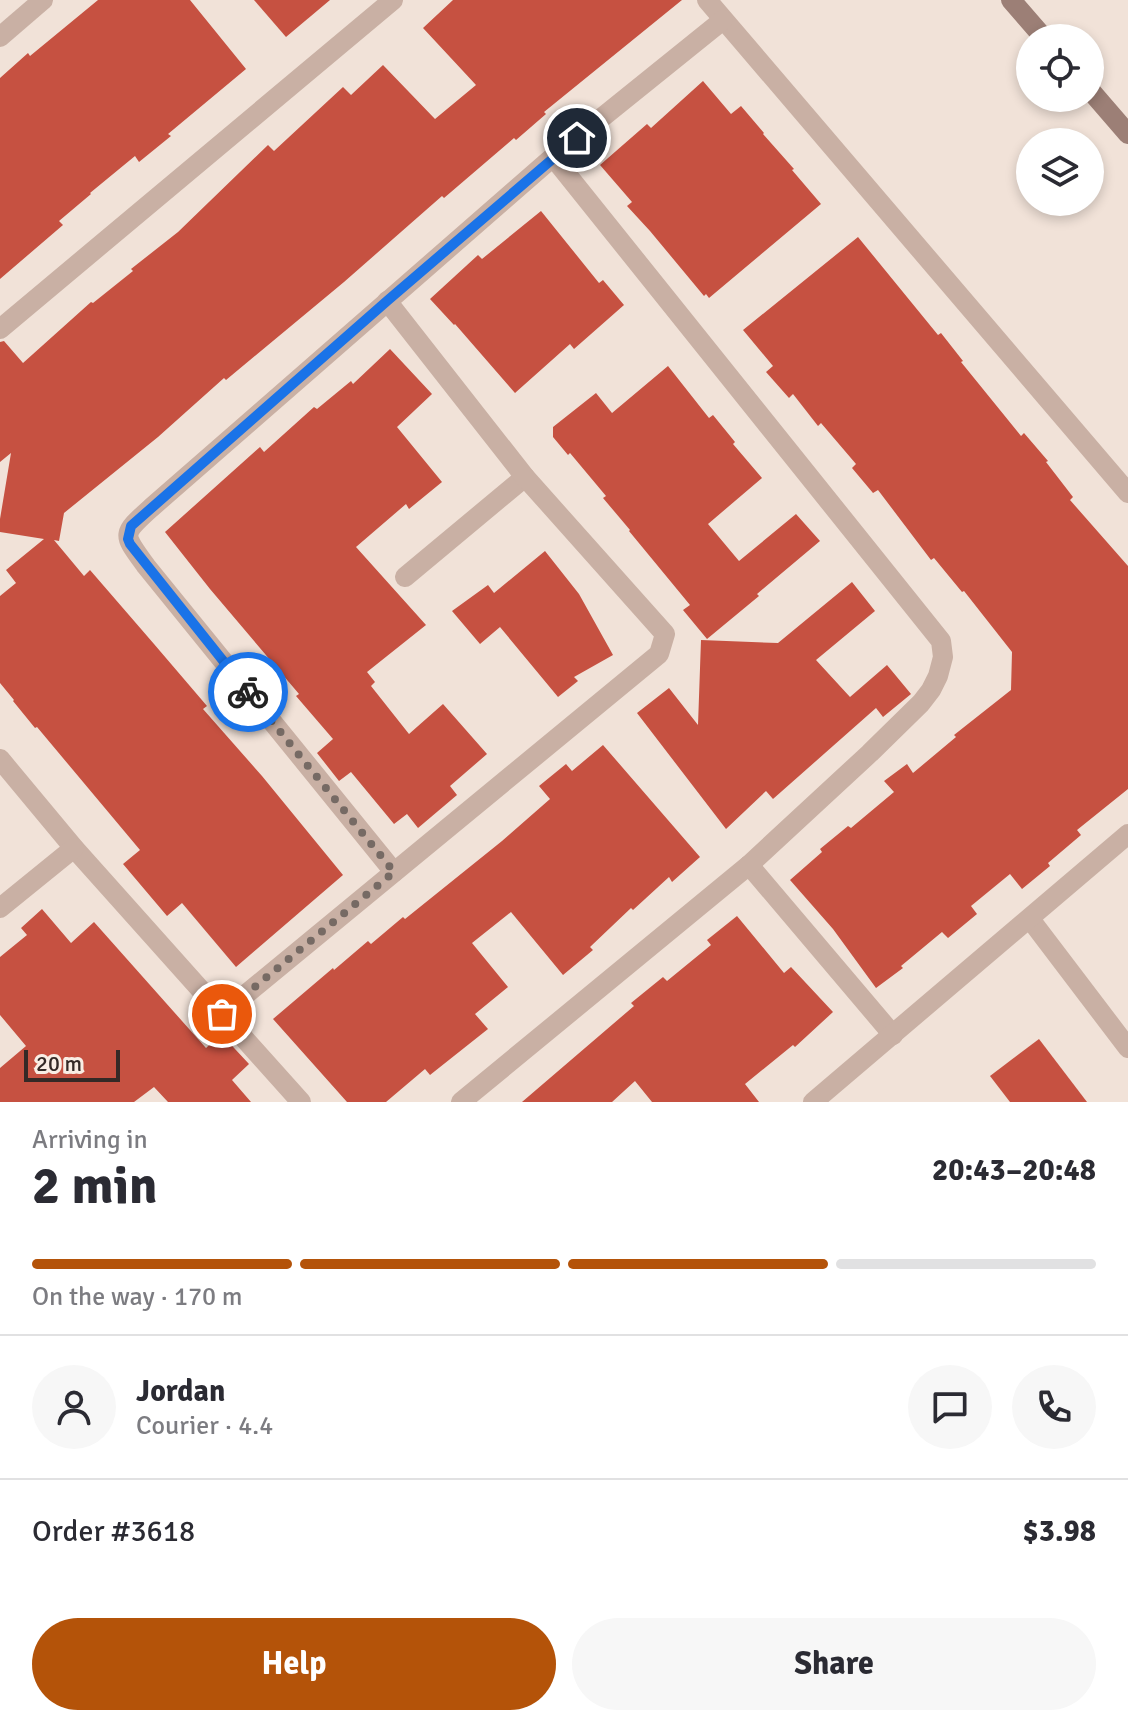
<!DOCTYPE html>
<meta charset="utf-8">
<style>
:root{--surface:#fff;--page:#f7f7f7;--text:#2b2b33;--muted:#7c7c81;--line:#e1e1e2;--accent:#b45309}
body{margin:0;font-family:Signika,sans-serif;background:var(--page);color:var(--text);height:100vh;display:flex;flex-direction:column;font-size:30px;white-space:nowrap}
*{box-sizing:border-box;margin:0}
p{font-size:26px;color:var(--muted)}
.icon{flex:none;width:44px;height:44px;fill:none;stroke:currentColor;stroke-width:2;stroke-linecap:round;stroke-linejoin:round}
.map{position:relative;height:1102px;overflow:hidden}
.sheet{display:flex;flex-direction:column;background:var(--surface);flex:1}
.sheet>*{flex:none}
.fabs{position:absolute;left:1016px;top:24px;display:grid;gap:16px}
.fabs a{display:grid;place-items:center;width:88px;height:88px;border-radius:50%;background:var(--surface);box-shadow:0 4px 12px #0003;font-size:40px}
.scale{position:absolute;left:24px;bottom:20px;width:96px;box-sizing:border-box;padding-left:8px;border:4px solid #342926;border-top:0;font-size:22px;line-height:28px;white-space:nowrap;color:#342926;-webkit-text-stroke:6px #f9ede4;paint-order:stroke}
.pin{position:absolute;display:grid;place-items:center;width:68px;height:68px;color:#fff;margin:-34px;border:4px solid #fff;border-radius:50%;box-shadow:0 2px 8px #0007}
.courier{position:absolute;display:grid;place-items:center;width:80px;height:80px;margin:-40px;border:6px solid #1a73e8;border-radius:50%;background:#fff;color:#222;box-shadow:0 2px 10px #0007}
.overview em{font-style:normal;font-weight:700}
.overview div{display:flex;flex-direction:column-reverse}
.overview{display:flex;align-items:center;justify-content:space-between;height:136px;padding:0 32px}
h1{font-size:52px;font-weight:700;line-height:60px}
.bar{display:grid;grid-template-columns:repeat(4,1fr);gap:12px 8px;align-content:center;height:96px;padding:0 32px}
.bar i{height:10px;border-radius:6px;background:var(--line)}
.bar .active{background:var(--accent)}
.bar p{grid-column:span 4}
.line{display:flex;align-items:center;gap:20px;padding:0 32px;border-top:2px solid var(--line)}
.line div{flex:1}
.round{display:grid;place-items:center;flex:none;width:84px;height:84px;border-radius:42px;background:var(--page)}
.cta{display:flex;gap:16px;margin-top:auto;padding:16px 32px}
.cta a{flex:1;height:92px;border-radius:48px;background:var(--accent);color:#fff;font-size:32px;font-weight:700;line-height:92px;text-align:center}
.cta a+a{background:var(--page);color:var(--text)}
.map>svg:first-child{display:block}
.building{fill:#c65141}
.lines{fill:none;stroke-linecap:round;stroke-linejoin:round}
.minor{stroke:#c9b0a4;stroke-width:20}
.tertiary{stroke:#c9b0a4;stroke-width:20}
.secondary{stroke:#9c7f76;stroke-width:20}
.done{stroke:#766a64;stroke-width:8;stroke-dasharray:0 14.4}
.route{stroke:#1a73e8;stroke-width:10}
</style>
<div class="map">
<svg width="1128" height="1102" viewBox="0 0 1128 1102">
<rect width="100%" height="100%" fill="#f1e2d8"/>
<g class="building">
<polygon points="98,0 190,0 246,69 168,134 171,136 139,162 135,156 90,193 91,194 59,221 63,225 0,279 0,78 28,53 30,56"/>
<polygon points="254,0 330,0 286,37"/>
<polygon points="453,0 682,0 544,112 546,114 516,140 514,138 444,198 442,196 344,282 226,380 224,378 158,437 64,513 59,541 54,540 84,576 90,570 154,644 207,706 203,709 262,776 343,875 236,967 182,903 167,916 123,864 140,850 37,727 35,728 13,701 14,700 0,683 0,596 16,583 6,570 44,539 0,532 0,519 11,453 0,462 0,342 4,341 23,363 91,302 93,303 133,271 131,269 178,232 268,145 274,151 343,87 351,95 383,65 435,119 476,85 423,28"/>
<polygon points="703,81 731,114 741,106 764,133 763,134 794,169 792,170 821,204 709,298 706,294 704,296 650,231 627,206 632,202 600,165 647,124 651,128"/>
<polygon points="541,211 599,283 603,280 624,305 574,349 570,344 515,393 455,324 454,325 430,299 478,255 482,259"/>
<polygon points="858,237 938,335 941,333 963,361 961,362 1021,436 1024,433 1048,461 1046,462 1073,497 1070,500 1128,566 1128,789 1077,830 1081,835 1048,863 1050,866 1022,889 1010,874 971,906 977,914 948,938 942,932 901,966 903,968 876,988 833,929 790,880 822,852 820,849 848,826 851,828 894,792 884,781 907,764 913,773 956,737 954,735 1011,690 1012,652 964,591 962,592 934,558 931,560 878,490 873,493 852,468 856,464 821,423 818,426 793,394 789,398 766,372 773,366 743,330"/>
<polygon points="390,349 432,394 397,427 442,482 409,509 406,504 356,547 426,625 367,672 375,682 371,686 409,734 443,704 487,754 450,786 457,795 418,828 407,814 394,824 351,772 339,781 317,753 333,739 296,696 299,694 210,589 165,532 260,447 264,452 314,407 317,409 351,381 353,384"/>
<polygon points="668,366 709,418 713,415 735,442 733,444 762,478 708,524 739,561 796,514 820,541 757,594 759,596 707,639 683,610 690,605 629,531 630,530 603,498 606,496 570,453 568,455 553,437 553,427 596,393 612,413"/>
<polygon points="545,551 579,594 613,655 574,677 578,681 558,697 500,627 480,644 452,611 488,585 494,593"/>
<polygon points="852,582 875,611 816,660 850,697 887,665 911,694 883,717 876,708 773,799 766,791 726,829 637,713 669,688 698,725 701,640 778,643"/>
<polygon points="603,745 700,857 672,882 669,877 633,910 631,908 590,947 593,950 563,975 511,912 472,943 508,987 475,1014 488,1029 430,1075 425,1069 386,1102 347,1102 273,1019 333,968 334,970 368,941 371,944 403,917 405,919 502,841 550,799 539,786 566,764 572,771"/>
<polygon points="42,909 71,943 94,922 206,1048 221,1034 249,1064 232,1080 251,1102 168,1102 154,1087 134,1102 0,1102 0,1068 26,1046 0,1015 0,957 27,935 21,928"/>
<polygon points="737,916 784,973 791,967 833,1012 795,1047 793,1045 745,1084 759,1102 652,1102 635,1081 612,1102 522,1102 634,1006 631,1003 663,977 667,981 711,945 707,940"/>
<polygon points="1039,1039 1087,1102 1010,1102 990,1076"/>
</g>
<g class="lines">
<g class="minor">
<polyline points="707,0 1128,493"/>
<polyline points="0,37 43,0"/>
<polyline points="0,329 393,0"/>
<polyline points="405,577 525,477"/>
<polyline points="0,759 74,848 301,1102"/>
<polyline points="749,865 893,1035"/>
<path d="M 394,872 L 146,566 C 122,533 121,535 152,507 L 553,157 L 723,20"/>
<polyline points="0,908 74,848"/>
<polyline points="1030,919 1128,1048"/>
<polyline points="222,1014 659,654 665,634 525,477 387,301"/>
<polyline points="461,1102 749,865 870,753 921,703 931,690 938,676 943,657 941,641 553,157"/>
</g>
<polyline class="tertiary" points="813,1102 1128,834"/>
<g class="secondary">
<polyline points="1011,0 1044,38"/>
<polyline points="1090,90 1128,134"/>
</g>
</g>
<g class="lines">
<polyline class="done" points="222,1014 394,872 248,692"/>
<polyline class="route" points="248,692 130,544 128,539 131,526 387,301 577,138"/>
</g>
</svg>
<div class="fabs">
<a><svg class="icon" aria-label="locate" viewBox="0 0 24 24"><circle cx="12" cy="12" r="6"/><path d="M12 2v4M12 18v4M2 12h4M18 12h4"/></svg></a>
<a><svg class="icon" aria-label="layers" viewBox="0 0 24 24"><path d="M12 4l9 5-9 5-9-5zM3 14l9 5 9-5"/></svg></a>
</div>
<div class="scale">20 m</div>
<div class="pin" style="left:222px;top:1014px;background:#ea580c"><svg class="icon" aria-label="bag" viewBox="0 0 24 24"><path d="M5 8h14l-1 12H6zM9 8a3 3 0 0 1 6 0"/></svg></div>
<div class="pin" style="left:577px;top:138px;background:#1f2937"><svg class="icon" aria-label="home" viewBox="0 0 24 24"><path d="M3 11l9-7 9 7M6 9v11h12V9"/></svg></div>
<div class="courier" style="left:248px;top:692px"><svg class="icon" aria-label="bike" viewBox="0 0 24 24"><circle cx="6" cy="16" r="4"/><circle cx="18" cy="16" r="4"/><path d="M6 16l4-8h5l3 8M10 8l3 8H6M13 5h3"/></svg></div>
</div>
<section class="sheet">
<div class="overview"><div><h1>2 min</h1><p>Arriving in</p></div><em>20:43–20:48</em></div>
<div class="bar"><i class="active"></i><i class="active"></i><i class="active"></i><i></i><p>On the way · 170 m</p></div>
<div class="line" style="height:144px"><a class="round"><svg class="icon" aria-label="person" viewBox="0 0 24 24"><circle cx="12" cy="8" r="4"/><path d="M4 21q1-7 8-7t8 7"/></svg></a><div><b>Jordan</b><p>Courier · 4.4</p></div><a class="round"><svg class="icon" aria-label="chat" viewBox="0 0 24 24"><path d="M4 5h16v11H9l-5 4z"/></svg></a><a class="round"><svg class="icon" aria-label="phone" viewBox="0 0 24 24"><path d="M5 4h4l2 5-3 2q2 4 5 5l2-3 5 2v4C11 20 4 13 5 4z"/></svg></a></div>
<div class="line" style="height:104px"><div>Order #3618</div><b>$3.98</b></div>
<div class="cta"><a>Help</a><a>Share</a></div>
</section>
